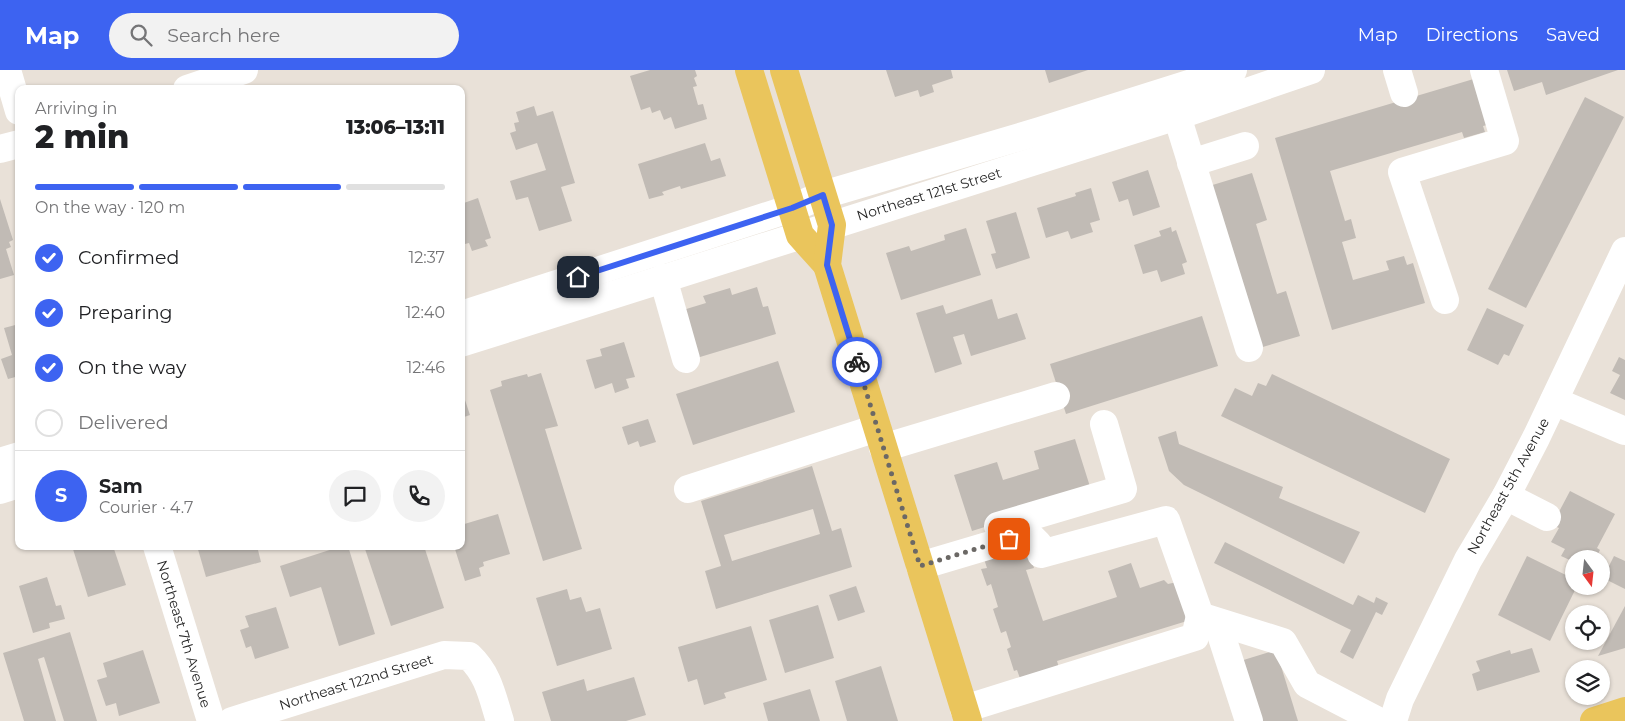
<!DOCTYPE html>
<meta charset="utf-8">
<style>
:root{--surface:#fff;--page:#f2f2f2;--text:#202124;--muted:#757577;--line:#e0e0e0;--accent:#3d63f1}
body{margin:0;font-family:Montserrat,sans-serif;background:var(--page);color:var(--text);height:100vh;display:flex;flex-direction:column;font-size:19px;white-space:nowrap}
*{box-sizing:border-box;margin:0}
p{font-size:16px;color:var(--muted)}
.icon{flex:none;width:28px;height:28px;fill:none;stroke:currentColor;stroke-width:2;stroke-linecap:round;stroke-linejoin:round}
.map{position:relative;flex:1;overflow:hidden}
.drawer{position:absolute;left:15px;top:15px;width:450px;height:465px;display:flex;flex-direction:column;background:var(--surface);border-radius:10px;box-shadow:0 1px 4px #0004}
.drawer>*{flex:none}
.needle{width:32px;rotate:165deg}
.buttons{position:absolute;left:1565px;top:480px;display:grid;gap:10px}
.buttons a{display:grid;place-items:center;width:45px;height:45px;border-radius:50%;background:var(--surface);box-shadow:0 1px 4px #0004;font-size:25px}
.pin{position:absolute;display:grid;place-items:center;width:42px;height:42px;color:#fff;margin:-21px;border-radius:10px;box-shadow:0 2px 8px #0006}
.courier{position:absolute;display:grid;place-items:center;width:50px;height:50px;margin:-25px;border:4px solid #3d63f1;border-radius:50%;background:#fff;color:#222;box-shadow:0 1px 6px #0007}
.headline em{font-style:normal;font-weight:800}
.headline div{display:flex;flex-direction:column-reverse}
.headline{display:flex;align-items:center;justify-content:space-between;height:85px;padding:0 20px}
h1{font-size:32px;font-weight:800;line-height:38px}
.bar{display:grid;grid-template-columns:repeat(4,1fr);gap:8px 5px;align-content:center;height:60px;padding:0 20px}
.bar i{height:6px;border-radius:4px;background:var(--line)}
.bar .current{background:var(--accent)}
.bar p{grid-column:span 4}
.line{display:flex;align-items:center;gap:12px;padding:0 20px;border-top:1px solid var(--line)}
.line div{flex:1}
.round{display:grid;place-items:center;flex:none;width:52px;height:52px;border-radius:26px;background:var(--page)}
ol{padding:0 20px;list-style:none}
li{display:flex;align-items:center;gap:15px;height:55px}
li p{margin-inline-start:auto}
li .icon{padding:5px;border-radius:50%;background:var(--accent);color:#fff;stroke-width:4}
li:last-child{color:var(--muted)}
li i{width:28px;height:28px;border:2px solid var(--line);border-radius:50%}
header{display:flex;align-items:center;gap:30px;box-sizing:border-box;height:70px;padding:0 25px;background:var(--accent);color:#fff}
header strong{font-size:24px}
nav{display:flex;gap:28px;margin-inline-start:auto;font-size:18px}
.search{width:350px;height:45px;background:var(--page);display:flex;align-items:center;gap:12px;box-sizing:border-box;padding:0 18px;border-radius:28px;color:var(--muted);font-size:19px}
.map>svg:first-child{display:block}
.building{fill:#c1bbb5;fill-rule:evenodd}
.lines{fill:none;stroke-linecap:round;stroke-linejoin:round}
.minor{stroke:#fff;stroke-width:28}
.major{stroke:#eac55c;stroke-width:28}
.done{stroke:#6b6865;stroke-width:5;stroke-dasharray:0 9}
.route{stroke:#3d63f1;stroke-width:6}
.labels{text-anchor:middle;stroke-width:4;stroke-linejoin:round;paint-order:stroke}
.street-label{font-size:14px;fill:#272727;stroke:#fff}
</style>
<header>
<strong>Map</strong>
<div class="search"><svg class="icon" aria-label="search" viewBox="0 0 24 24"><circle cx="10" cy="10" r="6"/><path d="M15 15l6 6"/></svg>Search here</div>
<nav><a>Map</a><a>Directions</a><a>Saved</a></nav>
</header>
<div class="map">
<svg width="1625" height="651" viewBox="0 0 1625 651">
<rect width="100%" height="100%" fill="#e9e1d8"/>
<g class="building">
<polygon points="650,0 695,0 697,6 694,8 697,16 693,17 698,35 703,34 707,49 675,59 671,47 664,50 660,40 652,43 650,37 641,40 630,6"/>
<polygon points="886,0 951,0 953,8 932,15 934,22 920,27 918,20 895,27"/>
<polygon points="1045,0 1088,0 1049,13"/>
<polygon points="1507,0 1618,0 1546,25 1542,12 1514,21"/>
<polygon points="1477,8 1491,54 1483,56 1485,62 1464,68 1462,62 1330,101 1345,151 1351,149 1356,168 1342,172 1353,210 1389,200 1386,191 1404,186 1407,195 1413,193 1425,233 1332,260 1275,68"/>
<polygon points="1585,27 1624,47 1526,238 1488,219"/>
<polygon points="534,36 537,46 553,41 575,113 561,117 572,151 539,161 528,127 516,130 510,111 546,100 537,73 516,80 510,63 516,61 514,53 519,52 516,42"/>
<polygon points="705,73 711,91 720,88 726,106 681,119 680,116 662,122 664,125 649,129 638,94"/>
<polygon points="1148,100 1160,137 1133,146 1128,129 1119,132 1112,112"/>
<polygon points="1252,103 1267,150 1256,154 1277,224 1286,221 1300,266 1256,279 1206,117"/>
<polygon points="1091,118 1100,150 1090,153 1093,162 1071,169 1068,161 1046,168 1037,138 1076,126 1075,123"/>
<polygon points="478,128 491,168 485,170 488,176 472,181 469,173 461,175 461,134"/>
<polygon points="0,129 13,170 9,172 11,177 6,179 14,205 0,209"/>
<polygon points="1016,142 1030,188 996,199 991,184 996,183 986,151"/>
<polygon points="1171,157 1172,162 1176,160 1187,192 1182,194 1185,204 1161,212 1157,200 1143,204 1134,175 1161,166 1159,161"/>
<polygon points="966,158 981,205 901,230 886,183 909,176 911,181 945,170 944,165"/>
<polygon points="757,217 763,237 768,236 776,264 690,290 683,240 706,233 703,226 730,218 732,225"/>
<polygon points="992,229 998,249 1017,243 1026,269 971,286 964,264 953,267 962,294 935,303 916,243 943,235 946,244"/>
<polygon points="1487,238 1524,255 1509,286 1504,284 1498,295 1467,280"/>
<polygon points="1202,246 1218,296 1066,344 1050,294"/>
<polygon points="19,254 19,306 8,309 1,289 12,285 4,258"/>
<polygon points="624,272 635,307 626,309 629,318 615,323 612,313 595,319 586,290 602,286 600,279"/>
<polygon points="1619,287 1625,290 1625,330 1610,323 1620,305 1612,301"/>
<polygon points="778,291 795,342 693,375 676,324"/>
<polygon points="541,303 558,356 545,359 582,479 543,491 490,320 502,316 501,311 527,304 528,307"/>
<polygon points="1272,304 1450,389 1425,443 1221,346 1235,318 1252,326 1258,313 1266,316"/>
<polygon points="463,324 470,345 461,348 461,325"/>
<polygon points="648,349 656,372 640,377 638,371 628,375 622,357"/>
<polygon points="1176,361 1179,374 1283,417 1279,428 1360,462 1344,494 1184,415 1169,401 1158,367"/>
<polygon points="1075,369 1092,423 972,461 954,405 997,392 1003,410 1039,399 1034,381"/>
<path d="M 812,396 L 832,461 L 841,458 L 852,497 L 716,539 L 705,501 L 721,496 L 701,431 ZM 813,439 L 820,464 L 732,491 L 724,465 Z"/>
<polygon points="1570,421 1615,444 1597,478 1600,480 1595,489 1574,489 1574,492 1561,486 1565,479 1551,472 1559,458 1552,455"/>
<polygon points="498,444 510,484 483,492 484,496 479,498 481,506 465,511 454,476 461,476 461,455"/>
<polygon points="1018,471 1022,482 1028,480 1034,498 1026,500 1043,551 1117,527 1108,501 1131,493 1140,518 1164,510 1168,514 1177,512 1187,551 1057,591 1060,601 1022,614 1017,600 1014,601 1007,579 1011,577 1006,561 1001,563 993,539 998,537 991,514 987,516 981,499 987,498 982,483"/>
<polygon points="1225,472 1353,535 1358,525 1374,533 1376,527 1388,533 1382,545 1376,542 1353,589 1340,582 1351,560 1214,493"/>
<polygon points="72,476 113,476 126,515 88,527"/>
<polygon points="197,476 257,476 261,492 206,507"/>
<polygon points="342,476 348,476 375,564 339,576 321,517 290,527 280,496"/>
<polygon points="364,476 424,476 444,538 391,556"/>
<polygon points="1527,486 1574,509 1574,516 1577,516 1550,571 1498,545"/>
<polygon points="1614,486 1625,491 1625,519 1603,508"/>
<polygon points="47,507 56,536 61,535 65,549 49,553 50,558 33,563 19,516"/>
<polygon points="856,516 865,542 838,551 829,525"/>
<polygon points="567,519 570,530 581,527 586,542 600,538 612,579 557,596 536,528"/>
<polygon points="818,535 834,588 785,603 769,550"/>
<polygon points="1625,536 1625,578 1598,586"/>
<polygon points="276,537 289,578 255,589 251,576 246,578 240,560 249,557 245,546"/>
<polygon points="751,556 767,610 724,623 726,628 704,635 697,609 688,612 678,577"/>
<polygon points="70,562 97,651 64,651 44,587 38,589 56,651 24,651 3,583"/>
<polygon points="1532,578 1540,602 1477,621 1472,604 1480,601 1476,591 1510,580 1511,584"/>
<polygon points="143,580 160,633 119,646 116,633 106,636 97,610 107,607 103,593"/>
<polygon points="1276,580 1298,651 1255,651 1237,592"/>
<polygon points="881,596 898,651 847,651 835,611"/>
<polygon points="634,607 646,645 626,651 551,651 542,622 584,609 587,621"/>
<polygon points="810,619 820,651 768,651 763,633"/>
</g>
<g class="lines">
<g class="minor">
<polyline points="7,0 19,41"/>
<polyline points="1397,0 1404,23"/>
<polyline points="187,19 244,0"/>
<polyline points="1177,46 1249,278"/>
<polyline points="0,79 19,74"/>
<polyline points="1191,93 1245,76"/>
<polyline points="663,208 686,289"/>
<polyline points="1445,230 1402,102 1505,71 1484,0"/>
<polyline points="461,245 792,138 823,125 1040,61 1233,0"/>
<polyline points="461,273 1171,48 1311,0"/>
<polyline points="1554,331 1625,361"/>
<polyline points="883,378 1056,326"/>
<polyline points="0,392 19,386"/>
<polyline points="688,419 877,358"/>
<polyline points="0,420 19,414"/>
<polyline points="1506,426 1547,447"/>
<polyline points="998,456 1123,419 1104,354"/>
<polyline points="157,476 211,651"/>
<polyline points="920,496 1028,464 1038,474 1041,484 1166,450 1200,546 1283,572 1307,614 1378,651"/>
<polyline points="1217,552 1249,651"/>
<polyline points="964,639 1195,567 1200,546"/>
<path d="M 232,651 L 444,585 L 469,586 C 489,605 492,626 500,651"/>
<polyline points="1393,651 1400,629 1468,490 1506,426 1536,368 1625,181"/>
</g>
<g class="major">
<polyline points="749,0 800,165 827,195"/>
<polyline points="784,0 832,155 827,195 968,651"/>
<polyline points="1594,651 1625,641"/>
</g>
</g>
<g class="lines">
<polyline class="done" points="857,292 920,496 1009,469"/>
<polyline class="route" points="578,207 792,138 823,125 832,155 827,195 857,292"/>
</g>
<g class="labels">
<g class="street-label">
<text transform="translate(929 124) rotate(-17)" y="5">Northeast 121st Street</text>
<text transform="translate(1508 416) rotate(-61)" y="5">Northeast 5th Avenue</text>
<text transform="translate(184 564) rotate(73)" y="5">Northeast 7th Avenue</text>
<text transform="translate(356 612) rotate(-17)" y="5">Northeast 122nd Street</text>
</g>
</g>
</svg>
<div class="buttons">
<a><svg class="needle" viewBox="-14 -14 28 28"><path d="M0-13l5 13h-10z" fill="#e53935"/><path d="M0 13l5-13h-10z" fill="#757577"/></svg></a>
<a><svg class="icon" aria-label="locate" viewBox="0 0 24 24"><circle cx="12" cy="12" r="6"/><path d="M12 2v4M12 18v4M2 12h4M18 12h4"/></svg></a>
<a><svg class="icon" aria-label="layers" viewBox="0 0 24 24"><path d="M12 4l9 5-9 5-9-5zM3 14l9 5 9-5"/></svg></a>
</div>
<div class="pin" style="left:1009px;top:469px;background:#ea580c"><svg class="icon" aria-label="bag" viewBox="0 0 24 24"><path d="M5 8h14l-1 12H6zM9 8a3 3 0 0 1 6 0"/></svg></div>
<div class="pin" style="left:578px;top:207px;background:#1f2937"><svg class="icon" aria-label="home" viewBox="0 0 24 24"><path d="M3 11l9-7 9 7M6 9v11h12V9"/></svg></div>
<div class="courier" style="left:857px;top:292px"><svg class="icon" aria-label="bike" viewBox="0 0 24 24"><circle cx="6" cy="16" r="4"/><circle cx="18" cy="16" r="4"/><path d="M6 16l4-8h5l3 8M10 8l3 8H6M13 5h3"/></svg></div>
<section class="drawer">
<div class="headline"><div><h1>2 min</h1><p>Arriving in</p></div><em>13:06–13:11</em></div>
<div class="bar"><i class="current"></i><i class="current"></i><i class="current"></i><i></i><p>On the way · 120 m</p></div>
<ol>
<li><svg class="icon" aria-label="check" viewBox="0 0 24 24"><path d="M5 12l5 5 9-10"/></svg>Confirmed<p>12:37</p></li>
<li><svg class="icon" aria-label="check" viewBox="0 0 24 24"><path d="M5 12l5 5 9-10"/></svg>Preparing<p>12:40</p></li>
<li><svg class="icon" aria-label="check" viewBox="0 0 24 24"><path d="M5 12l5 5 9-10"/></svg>On the way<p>12:46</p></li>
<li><i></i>Delivered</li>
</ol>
<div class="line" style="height:90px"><b class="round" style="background:var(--accent);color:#fff">S</b><div><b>Sam</b><p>Courier · 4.7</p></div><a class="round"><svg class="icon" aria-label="chat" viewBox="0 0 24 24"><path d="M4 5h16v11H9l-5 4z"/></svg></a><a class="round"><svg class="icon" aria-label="phone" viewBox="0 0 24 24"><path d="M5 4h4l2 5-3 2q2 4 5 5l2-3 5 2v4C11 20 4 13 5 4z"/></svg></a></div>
</section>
</div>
